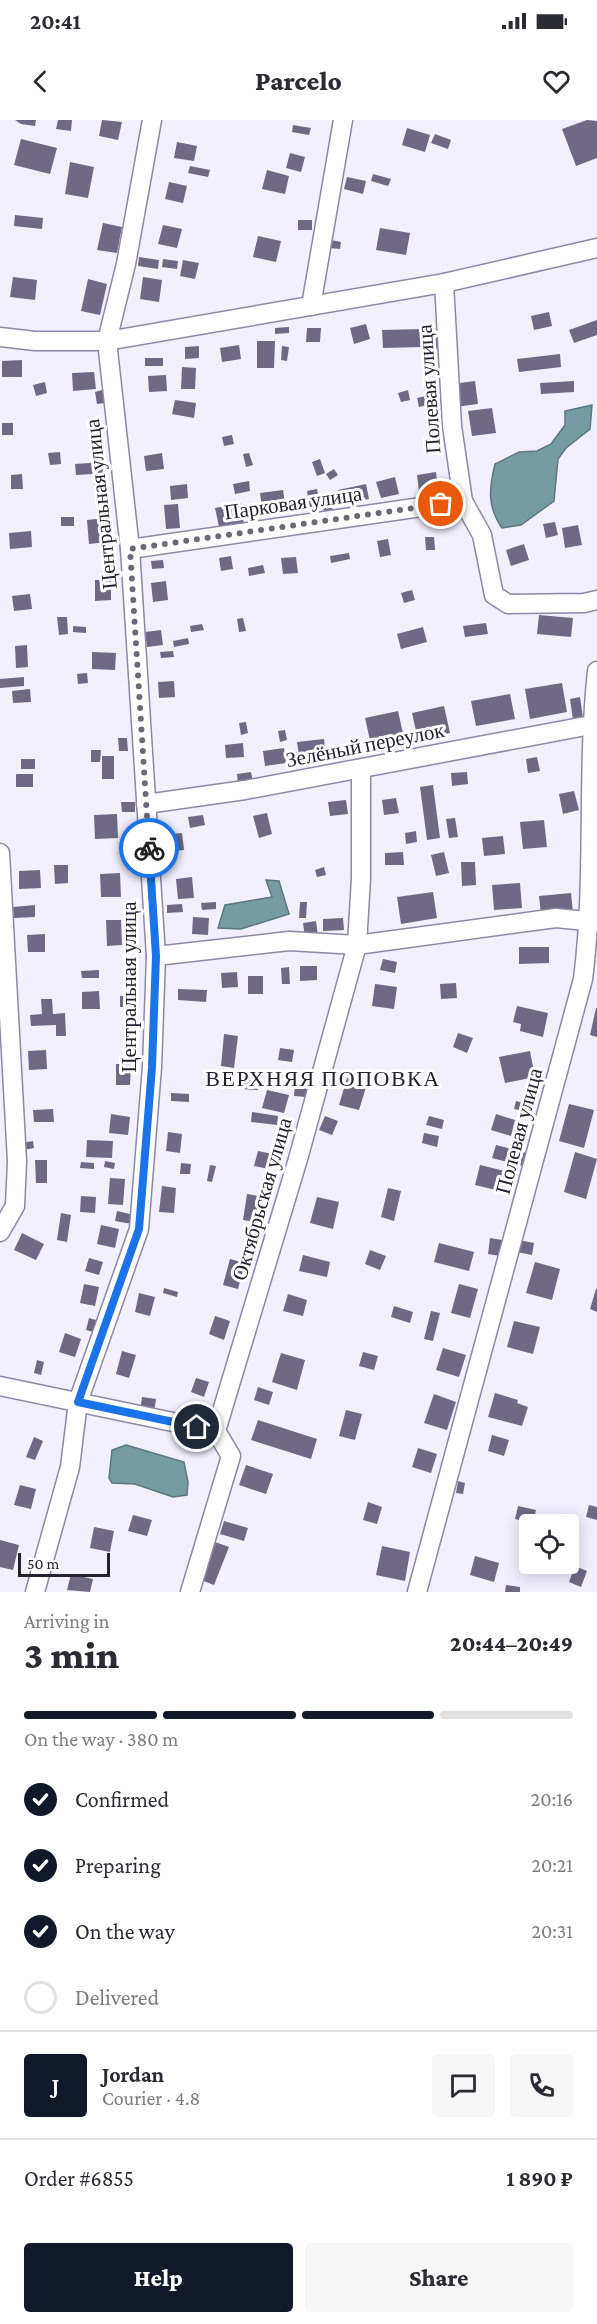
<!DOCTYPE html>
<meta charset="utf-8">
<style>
:root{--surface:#fff;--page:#f7f7f7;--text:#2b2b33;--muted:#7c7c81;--line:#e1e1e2;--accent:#111827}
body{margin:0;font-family:"Crimson Pro",serif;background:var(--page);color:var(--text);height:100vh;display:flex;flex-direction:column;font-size:22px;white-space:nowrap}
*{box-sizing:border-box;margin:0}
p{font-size:20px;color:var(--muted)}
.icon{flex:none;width:33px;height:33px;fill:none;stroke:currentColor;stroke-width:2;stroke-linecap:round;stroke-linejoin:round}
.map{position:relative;height:1472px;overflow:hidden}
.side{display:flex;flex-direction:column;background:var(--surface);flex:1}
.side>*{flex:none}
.buttons{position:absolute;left:519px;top:1394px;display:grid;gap:12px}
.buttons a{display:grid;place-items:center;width:60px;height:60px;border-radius:6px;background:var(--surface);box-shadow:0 3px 15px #0003;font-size:30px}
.scale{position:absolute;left:18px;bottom:15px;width:92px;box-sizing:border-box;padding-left:6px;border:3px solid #25222f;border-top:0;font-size:16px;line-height:21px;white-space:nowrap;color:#25222f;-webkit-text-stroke:4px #fff;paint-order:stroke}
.pin{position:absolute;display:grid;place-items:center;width:51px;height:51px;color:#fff;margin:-26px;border:3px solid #fff;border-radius:50%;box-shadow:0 2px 6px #0007}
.courier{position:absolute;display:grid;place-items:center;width:60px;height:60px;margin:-30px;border:4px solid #1a73e8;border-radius:50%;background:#fff;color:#222;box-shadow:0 2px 8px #0007}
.overview em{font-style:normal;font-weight:800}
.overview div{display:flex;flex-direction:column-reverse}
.overview{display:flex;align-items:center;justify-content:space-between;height:102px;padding:0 24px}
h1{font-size:39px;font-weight:800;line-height:45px}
.bar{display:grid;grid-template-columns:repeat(4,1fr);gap:9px 6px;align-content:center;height:72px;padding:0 24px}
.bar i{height:8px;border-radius:4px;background:var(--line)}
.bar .on{background:var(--accent)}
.bar p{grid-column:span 4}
.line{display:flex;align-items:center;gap:15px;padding:0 24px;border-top:2px solid var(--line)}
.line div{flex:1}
.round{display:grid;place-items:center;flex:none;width:63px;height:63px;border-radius:6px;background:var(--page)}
ol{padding:0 24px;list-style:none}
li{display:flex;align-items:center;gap:18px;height:66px}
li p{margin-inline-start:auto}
li .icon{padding:6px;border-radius:50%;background:var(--accent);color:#fff;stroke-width:4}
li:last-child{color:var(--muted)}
li i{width:33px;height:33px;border:3px solid var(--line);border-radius:50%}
.cta{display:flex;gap:12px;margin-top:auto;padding:12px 24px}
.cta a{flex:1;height:69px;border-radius:6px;background:var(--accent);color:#fff;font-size:24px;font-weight:800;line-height:69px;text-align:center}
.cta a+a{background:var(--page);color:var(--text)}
.status{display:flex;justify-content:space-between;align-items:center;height:42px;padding:0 30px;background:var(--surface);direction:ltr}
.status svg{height:16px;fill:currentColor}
header{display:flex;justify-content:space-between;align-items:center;height:78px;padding:0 24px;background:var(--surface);font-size:27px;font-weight:800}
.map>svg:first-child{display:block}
.water{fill:#749ca2;stroke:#5c7780;stroke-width:1.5}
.building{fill:#6f6985}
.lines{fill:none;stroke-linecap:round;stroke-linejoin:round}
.minor-casing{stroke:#8e87a8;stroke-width:21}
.minor{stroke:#fff;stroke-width:18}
.done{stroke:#6d6a77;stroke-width:6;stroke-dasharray:0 10.8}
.route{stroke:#1a73e8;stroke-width:8}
.labels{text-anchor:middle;stroke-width:6;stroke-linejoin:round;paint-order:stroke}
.street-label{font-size:21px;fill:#25222f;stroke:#fff}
.neighbourhood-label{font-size:22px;letter-spacing:1.5px;fill:#25222f;stroke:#fff}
</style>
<div class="status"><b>20:41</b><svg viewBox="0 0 49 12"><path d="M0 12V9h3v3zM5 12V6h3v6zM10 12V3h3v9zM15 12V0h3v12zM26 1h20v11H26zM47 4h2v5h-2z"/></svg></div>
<header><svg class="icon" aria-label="back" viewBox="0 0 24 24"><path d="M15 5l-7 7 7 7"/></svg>Parcelo<svg class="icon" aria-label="heart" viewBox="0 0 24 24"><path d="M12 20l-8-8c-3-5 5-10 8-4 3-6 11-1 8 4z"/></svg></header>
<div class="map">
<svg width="597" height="1472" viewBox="0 0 597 1472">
<rect width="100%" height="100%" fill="#f3f0fe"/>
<g class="water">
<path d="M 592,285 L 590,309 L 566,328 L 558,339 L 554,381 L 521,405 L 502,408 C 487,386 489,369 495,344 L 519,332 L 537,331 L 551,324 L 565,305 L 565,291 Z"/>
<polygon points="266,760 279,761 289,794 241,809 218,808 225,785 272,777"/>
<polygon points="126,1325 184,1342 188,1362 187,1375 173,1377 135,1364 112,1363 109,1358 112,1330"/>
</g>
<g class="building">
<polygon points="15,0 36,0 35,6 21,4"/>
<polygon points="58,0 72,0 71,11 56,9"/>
<polygon points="102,0 122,2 118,20 99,16"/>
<polygon points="587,0 597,1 597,38 576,46 562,9"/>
<polygon points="293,5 311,8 309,15 292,12"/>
<polygon points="407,8 430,15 425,32 402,25"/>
<polygon points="435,14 451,20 448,29 431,23"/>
<polygon points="21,19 57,28 50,54 14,45"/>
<polygon points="177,22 197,26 194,41 174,38"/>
<polygon points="290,33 305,37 301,52 286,48"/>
<polygon points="70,42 94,47 88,78 65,74"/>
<polygon points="190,46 210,50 208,57 188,53"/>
<polygon points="267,50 289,56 285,74 262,69"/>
<polygon points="373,54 391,59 388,66 371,61"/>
<polygon points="347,57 366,61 363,74 344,69"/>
<polygon points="169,62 187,66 183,83 165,79"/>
<polygon points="15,95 43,98 42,109 14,106"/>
<rect x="298" y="100" width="14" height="10"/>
<polygon points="103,103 122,107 117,133 97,130"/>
<polygon points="163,105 182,109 177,128 158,124"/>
<polygon points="380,108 410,113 406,135 376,130"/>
<polygon points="258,116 281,121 276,142 253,137"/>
<polygon points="331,120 341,122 340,129 330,128"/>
<polygon points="139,137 159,140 158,149 138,146"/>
<polygon points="163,139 178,141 177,149 162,147"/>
<polygon points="183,140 199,143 195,159 180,156"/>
<polygon points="13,157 37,160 35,180 10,177"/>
<polygon points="143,157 162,160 159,182 140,179"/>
<polygon points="88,159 107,164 100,195 81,191"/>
<polygon points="549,192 552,206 534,210 531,196"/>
<polygon points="597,200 597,215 574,223 569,210"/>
<polygon points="366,204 370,219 354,224 350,208"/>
<polygon points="289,207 289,213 275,214 275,208"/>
<polygon points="307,208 321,208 320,222 306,222"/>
<polygon points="422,209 422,227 383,228 382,210"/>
<rect x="428" y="211" width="10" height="18"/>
<polygon points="257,221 275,221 274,248 257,248"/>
<polygon points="239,225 241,239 222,242 220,228"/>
<polygon points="199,226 199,238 185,239 185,227"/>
<polygon points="282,226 289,227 287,241 281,240"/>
<polygon points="560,234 561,247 519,252 517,239"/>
<rect x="145" y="238" width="18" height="8"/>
<polygon points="22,240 22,257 2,257 2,241"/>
<polygon points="182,247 196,248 195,269 181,269"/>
<polygon points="94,252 96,269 73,271 72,253"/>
<polygon points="166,255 167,271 149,272 148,256"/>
<polygon points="475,261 478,284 455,287 452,264"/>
<polygon points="574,261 574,272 541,274 540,263"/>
<polygon points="45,262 47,273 36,276 33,265"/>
<polygon points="102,270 105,283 97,284 95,272"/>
<polygon points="408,270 410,280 401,282 398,273"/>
<polygon points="430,275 432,284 419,287 417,278"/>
<polygon points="175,280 196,283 194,298 172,294"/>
<polygon points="492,288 496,313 472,316 468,291"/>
<rect x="2" y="303" width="11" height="12"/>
<polygon points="232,315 234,324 224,326 222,317"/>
<polygon points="60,332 61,344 50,345 48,333"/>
<polygon points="162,333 164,349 146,351 144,336"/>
<polygon points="249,333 253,345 246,347 243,334"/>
<polygon points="320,339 325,353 317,356 312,342"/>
<polygon points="103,342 103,367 94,367 94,354 76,355 75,344"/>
<polygon points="334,349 338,355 330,360 326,354"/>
<polygon points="436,352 438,370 419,372 417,355"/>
<polygon points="22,354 23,369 11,369 11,355"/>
<polygon points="395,357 399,374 381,378 376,362"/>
<polygon points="249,361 250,371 235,374 233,364"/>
<polygon points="187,364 188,378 171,380 170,366"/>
<polygon points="366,364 369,379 341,385 338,370"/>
<polygon points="317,369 320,386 310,388 307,371"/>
<polygon points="283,370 286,391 263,395 260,373"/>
<polygon points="241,383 244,403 219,407 215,388"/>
<polygon points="323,383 332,383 333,396 324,397"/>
<polygon points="178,384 180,408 166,409 164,385"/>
<rect x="61" y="397" width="13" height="9"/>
<polygon points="105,398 107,422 89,424 87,400"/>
<polygon points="555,402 558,415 546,418 543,404"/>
<polygon points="578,405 582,425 565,428 562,408"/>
<polygon points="31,411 32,427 10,429 9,413"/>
<polygon points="425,417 434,417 435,430 426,430"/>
<polygon points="388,419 391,435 380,437 377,421"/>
<polygon points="524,424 529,440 511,446 506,430"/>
<polygon points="349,433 350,439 331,443 330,436"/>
<polygon points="231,436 233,449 221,451 219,438"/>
<polygon points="296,437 298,453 283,454 281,438"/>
<polygon points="163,440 164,448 152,449 151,441"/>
<polygon points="263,445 265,453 249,456 248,448"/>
<polygon points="95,460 111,460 111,480 95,481"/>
<polygon points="166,461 168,480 153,482 151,463"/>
<polygon points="412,470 415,480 404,483 401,473"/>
<polygon points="30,474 32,489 14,491 12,476"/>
<polygon points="539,495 573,498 571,517 537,514"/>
<polygon points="57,497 67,497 68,514 59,515"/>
<polygon points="243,498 246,511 239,512 237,499"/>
<polygon points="486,503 488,514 465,517 463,506"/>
<polygon points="202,504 204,510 191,512 190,506"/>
<polygon points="73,506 86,507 86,513 73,512"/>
<polygon points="423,507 427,522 401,529 397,514"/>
<polygon points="161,510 163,525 147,527 145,512"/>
<polygon points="188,518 189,524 174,527 173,521"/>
<polygon points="27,525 28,547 16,548 15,526"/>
<polygon points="173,531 174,537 161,538 160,532"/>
<polygon points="92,532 116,533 115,550 92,549"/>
<polygon points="87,553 88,563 78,564 77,554"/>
<polygon points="24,557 24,566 0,568 0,559"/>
<polygon points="174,561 175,577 159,578 158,562"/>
<polygon points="562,563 567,592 530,599 525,569"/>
<polygon points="30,569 31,582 13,583 12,571"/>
<polygon points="510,574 515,599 476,606 471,581"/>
<polygon points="580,577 583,598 573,600 570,579"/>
<polygon points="444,586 450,613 418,620 412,593"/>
<polygon points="398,591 404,618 371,625 365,598"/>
<polygon points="246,602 248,613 241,615 239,603"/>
<polygon points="285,610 287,620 280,622 278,611"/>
<polygon points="118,618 127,618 128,631 119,631"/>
<polygon points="324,619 326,639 300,642 297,622"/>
<polygon points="243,623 244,637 226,638 225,625"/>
<polygon points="284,628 286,643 265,646 263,631"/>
<polygon points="91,630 101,630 100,642 91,642"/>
<rect x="102" y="636" width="12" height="23"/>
<polygon points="537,637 540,651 528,653 526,639"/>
<rect x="21" y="639" width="14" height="10"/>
<polygon points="251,652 253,661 238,664 237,654"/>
<polygon points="467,652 468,664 452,666 451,653"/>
<rect x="16" y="654" width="17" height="13"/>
<polygon points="433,665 440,718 427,720 420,667"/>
<polygon points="574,671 579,690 563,694 559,674"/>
<polygon points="396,678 399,693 384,695 382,680"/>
<polygon points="346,680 348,694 330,696 328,682"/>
<polygon points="121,682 135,682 135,692 122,692"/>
<polygon points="267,693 272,714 259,718 253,696"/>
<polygon points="117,694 118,718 95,719 94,695"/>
<polygon points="203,695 205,705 190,708 188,697"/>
<polygon points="455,698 458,717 449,718 446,699"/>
<polygon points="544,700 547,727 523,729 520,702"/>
<polygon points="416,711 417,722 406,724 405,713"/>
<polygon points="182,713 184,730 173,731 171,714"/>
<polygon points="503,716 505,734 484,736 482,718"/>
<polygon points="403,732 404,745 385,745 385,733"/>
<polygon points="444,732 449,753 436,756 431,735"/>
<polygon points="461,742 475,742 476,765 462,766"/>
<polygon points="54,745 68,745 68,763 55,764"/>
<polygon points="324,747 326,755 317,757 315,750"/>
<polygon points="40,750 41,768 19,769 19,751"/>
<polygon points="120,753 121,777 101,777 100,754"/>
<polygon points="192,757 194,778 178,779 176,759"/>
<polygon points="520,763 522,788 494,790 492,765"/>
<polygon points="433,772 437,798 401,804 397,777"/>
<polygon points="571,773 573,793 541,795 539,776"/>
<polygon points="216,782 216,789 202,790 201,783"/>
<polygon points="300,782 307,782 306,798 299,798"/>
<polygon points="182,784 183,792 167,793 167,785"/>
<polygon points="35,785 35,797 14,798 13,787"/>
<polygon points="193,797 209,798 208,815 192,814"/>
<polygon points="343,798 344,810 323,811 323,799"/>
<polygon points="106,800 121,800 122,825 107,826"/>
<polygon points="316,801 318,816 305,817 303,803"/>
<polygon points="45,814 45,832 28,832 27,815"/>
<polygon points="519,827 549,827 549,843 519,844"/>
<polygon points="383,839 397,842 395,853 380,850"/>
<polygon points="300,846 317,846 317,860 300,861"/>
<polygon points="289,847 290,864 282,864 281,848"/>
<polygon points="99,850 99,858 82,858 81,851"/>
<polygon points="237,852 238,867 222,868 221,853"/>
<rect x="248" y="856" width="15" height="18"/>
<polygon points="456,863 457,878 441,879 440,864"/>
<polygon points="375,864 397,867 394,889 372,886"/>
<polygon points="178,869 207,870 206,882 178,880"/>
<polygon points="99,871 100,889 82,889 82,872"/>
<polygon points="137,875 138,887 120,887 120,876"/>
<polygon points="41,879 52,879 53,894 65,893 66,916 56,916 56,905 31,906 30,895 42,894"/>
<polygon points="517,886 548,893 543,917 520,911 521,904 513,902"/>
<polygon points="596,888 597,888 597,917 590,915"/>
<polygon points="458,913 473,918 467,933 453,927"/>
<polygon points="224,914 238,916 234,948 221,946"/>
<polygon points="280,928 294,930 292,942 278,940"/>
<polygon points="46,930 47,949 29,950 28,931"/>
<polygon points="530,931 535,957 505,963 499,937"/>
<polygon points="116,944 131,944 130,965 116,965"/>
<polygon points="268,949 279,951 278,961 267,960"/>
<polygon points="347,958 367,964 359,990 339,985"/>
<polygon points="243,960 258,961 258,970 242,969"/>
<polygon points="295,965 307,966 306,977 294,976"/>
<polygon points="267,970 289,975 284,993 262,988"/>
<polygon points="171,973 189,974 189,982 171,981"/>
<polygon points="516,981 535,986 533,993 514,989"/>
<polygon points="569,984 594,990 584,1028 559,1021"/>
<polygon points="53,989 54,1002 34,1002 33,990"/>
<polygon points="252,992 278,996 277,1005 251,1002"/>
<polygon points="111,994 130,997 128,1015 109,1013"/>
<polygon points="496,994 515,1000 511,1016 491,1010"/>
<polygon points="325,996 338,1001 332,1015 319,1010"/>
<polygon points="429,996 444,1000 442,1009 426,1005"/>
<polygon points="168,1012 182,1014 180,1033 166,1031"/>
<polygon points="424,1013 439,1016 437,1027 422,1023"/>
<polygon points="87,1020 113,1021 112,1038 86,1037"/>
<polygon points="33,1021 34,1028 23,1030 21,1023"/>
<polygon points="496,1025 527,1033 523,1046 492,1038"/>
<polygon points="258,1031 273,1034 269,1049 254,1046"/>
<polygon points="575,1032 597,1039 586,1079 564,1072"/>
<polygon points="35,1040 47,1040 47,1063 36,1063"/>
<polygon points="105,1041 115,1043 114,1049 104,1047"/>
<polygon points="81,1042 94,1043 94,1049 80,1048"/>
<polygon points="181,1043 191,1044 190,1054 180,1054"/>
<polygon points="210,1045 216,1046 212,1062 207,1061"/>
<polygon points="480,1045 509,1052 504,1072 475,1065"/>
<polygon points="110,1058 125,1059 123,1085 108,1084"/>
<polygon points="162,1066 176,1068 174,1093 159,1092"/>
<polygon points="388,1068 401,1071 394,1101 381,1097"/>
<polygon points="247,1074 259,1076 255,1102 243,1100"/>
<polygon points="81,1076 96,1077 95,1093 80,1092"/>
<polygon points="317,1077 339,1082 333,1109 310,1103"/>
<polygon points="117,1091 134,1095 132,1104 115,1101"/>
<polygon points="61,1093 71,1095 67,1122 57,1120"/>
<polygon points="101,1105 119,1109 115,1128 97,1124"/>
<polygon points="22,1113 44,1124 36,1140 14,1130"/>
<polygon points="490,1118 502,1120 500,1136 488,1134"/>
<polygon points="519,1120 534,1123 532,1135 517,1132"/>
<polygon points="439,1123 474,1132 469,1151 434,1142"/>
<polygon points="370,1130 386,1136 380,1150 365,1144"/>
<polygon points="303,1135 330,1142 327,1157 299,1151"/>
<polygon points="89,1138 103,1142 99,1155 85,1151"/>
<polygon points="230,1139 245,1143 238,1169 223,1165"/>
<polygon points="535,1142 560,1149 552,1180 526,1173"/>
<polygon points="84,1164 99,1167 95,1186 80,1183"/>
<polygon points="459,1164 478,1169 470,1198 451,1193"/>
<polygon points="164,1168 178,1172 177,1177 163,1173"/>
<polygon points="596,1169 597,1169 597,1192 590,1189"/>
<polygon points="139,1173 155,1177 150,1196 135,1192"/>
<polygon points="288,1174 307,1180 303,1196 283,1191"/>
<polygon points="394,1186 413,1192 410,1203 391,1197"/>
<polygon points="431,1191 440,1193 433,1221 424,1219"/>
<polygon points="215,1196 230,1201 224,1220 209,1214"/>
<polygon points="89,1198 100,1201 97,1213 86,1210"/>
<polygon points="514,1201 540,1207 533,1234 507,1227"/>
<polygon points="65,1213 81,1219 75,1237 59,1232"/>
<polygon points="443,1228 466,1235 459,1257 436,1250"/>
<polygon points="122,1231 136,1235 129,1258 116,1254"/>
<polygon points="363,1232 378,1236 374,1250 359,1246"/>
<polygon points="281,1233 305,1240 297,1270 272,1262"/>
<polygon points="37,1240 44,1242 41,1255 34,1253"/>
<polygon points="196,1258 209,1262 204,1277 191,1272"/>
<polygon points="258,1267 273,1272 269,1285 254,1280"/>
<polygon points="495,1273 518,1280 517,1283 528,1287 522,1306 488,1297"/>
<polygon points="434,1274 456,1282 447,1310 424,1303"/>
<polygon points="142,1277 156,1279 154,1293 140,1291"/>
<polygon points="346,1290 362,1294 355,1320 339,1316"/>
<polygon points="258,1300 317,1319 311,1339 251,1320"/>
<polygon points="492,1315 509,1320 504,1336 488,1331"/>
<polygon points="34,1317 43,1321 35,1340 26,1337"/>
<polygon points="418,1328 437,1334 431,1353 412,1347"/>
<polygon points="246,1345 273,1354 266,1374 239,1365"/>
<polygon points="458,1361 465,1363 463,1374 456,1373"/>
<polygon points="20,1365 36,1369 31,1389 14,1385"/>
<polygon points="368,1382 382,1387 377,1404 363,1400"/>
<polygon points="589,1385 597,1387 597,1400 586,1397"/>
<polygon points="518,1386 536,1390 533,1403 515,1399"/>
<polygon points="133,1395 152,1400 147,1416 128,1411"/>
<polygon points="224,1401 248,1408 244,1421 220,1414"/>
<polygon points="94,1407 114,1411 110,1432 90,1428"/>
<polygon points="0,1420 19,1425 13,1450 0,1447"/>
<polygon points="215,1422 229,1427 214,1465 201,1460"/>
<polygon points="382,1426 410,1432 405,1461 376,1455"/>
<polygon points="475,1436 499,1443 494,1462 470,1455"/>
<polygon points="575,1446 587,1451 581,1467 569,1462"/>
<polygon points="71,1454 93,1459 90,1472 67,1470"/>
<polygon points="506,1465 520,1467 520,1472 505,1472"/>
</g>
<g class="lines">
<defs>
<g id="minor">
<polyline points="444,163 452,306 463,381 482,415 494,475 508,484 584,483 597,480"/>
<polyline points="311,186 343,0"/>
<polyline points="0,217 35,221 107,221 444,163 597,128"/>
<polyline points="130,429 463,381"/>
<polyline points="146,684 245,670 591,605"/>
<polyline points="0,733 17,1041 15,1086 0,1112"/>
<polyline points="156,836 289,821 357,825 556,798 597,802"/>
<polyline points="0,1266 216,1311 231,1336 190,1472"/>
<polyline points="216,1311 298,1039 357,825 361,758 361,649"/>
<polyline points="35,1472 70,1347 78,1282 139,1109 152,947 156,836 130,429 107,221 126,144 152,0"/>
<path d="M 417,1472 L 583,859 C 596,757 586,654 597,551"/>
</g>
</defs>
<use href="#minor" class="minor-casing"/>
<use href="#minor" class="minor"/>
</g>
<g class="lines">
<polyline class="done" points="149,728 130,429 441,384"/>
<polyline class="route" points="149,728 156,836 152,947 139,1109 78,1282 197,1307"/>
</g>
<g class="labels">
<g class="street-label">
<text transform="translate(429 269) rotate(-94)" y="7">Полевая улица</text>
<text transform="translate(293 383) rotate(-8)" y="7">Парковая улица</text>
<text transform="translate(101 384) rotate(-96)" y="7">Центральная улица</text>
<text transform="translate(365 625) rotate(-11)" y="7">Зелёный переулок</text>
<text transform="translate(129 867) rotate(-90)" y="7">Центральная улица</text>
<text transform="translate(519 1011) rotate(-75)" y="7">Полевая улица</text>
<text transform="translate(262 1079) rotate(-74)" y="7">Октябрьская улица</text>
</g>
<g class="neighbourhood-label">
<text x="323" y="966">ВЕРХНЯЯ ПОПОВКА</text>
</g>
</g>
</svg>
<div class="buttons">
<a><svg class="icon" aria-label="locate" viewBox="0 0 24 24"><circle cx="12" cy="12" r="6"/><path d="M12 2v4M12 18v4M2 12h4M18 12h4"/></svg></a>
</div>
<div class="scale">50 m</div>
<div class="pin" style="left:441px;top:384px;background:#ea580c"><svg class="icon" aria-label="bag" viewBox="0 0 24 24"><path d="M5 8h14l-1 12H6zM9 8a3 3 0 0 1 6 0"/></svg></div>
<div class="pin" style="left:197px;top:1307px;background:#1f2937"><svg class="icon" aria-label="home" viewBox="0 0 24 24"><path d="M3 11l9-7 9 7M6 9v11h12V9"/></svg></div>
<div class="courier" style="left:149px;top:728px"><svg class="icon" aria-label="bike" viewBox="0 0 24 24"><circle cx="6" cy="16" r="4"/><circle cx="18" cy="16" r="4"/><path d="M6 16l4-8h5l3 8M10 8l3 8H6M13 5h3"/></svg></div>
</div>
<section class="side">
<div class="overview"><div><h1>3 min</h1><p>Arriving in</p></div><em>20:44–20:49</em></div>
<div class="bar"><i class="on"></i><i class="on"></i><i class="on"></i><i></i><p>On the way · 380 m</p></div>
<ol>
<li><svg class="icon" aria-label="check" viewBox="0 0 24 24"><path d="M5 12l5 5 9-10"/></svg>Confirmed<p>20:16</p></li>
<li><svg class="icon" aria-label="check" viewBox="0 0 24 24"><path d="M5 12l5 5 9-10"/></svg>Preparing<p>20:21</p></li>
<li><svg class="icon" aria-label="check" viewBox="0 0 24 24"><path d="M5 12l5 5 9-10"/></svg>On the way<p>20:31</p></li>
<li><i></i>Delivered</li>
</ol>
<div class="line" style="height:108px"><b class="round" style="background:var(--accent);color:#fff">J</b><div><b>Jordan</b><p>Courier · 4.8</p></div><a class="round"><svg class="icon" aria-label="chat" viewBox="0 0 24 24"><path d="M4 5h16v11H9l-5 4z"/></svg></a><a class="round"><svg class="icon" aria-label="phone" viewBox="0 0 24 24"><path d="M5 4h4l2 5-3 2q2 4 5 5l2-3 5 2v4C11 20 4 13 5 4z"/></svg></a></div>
<div class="line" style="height:78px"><div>Order #6855</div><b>1 890 ₽</b></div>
<div class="cta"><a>Help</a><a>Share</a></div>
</section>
